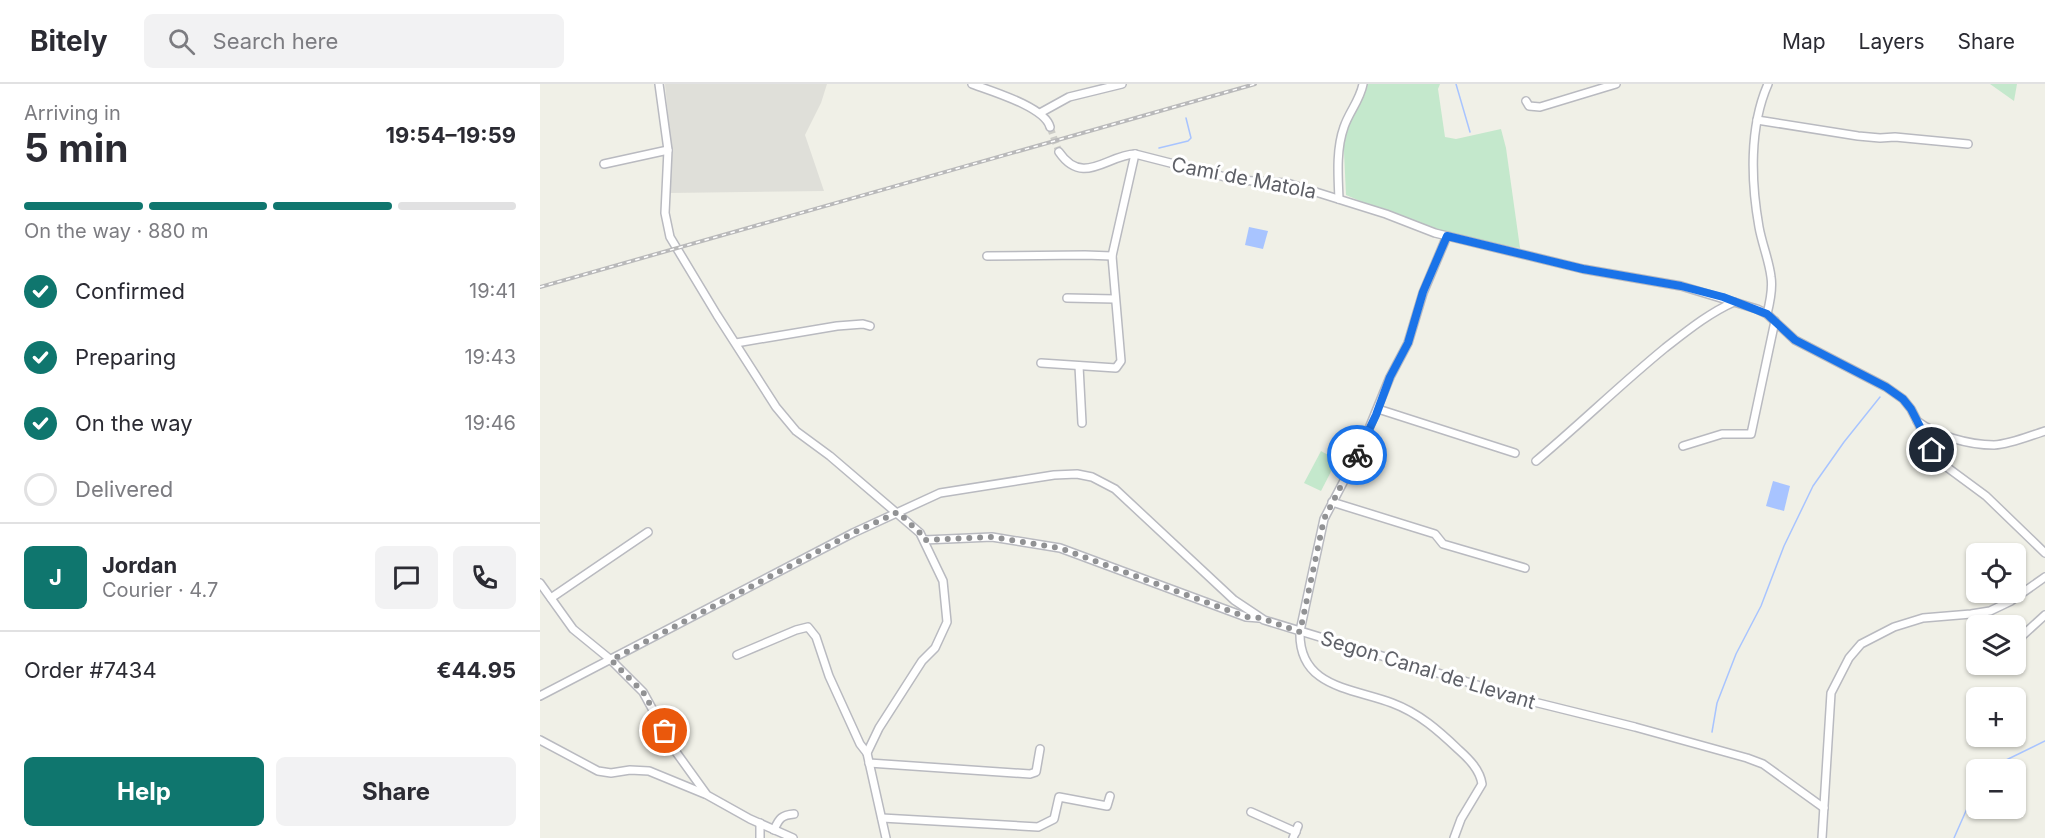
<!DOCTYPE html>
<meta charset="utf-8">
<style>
:root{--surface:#fff;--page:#f2f2f3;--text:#2b2b33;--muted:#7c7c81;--line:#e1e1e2;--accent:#0f766e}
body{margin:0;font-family:Inter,sans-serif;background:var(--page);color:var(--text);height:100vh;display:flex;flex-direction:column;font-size:22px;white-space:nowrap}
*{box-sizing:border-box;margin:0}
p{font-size:20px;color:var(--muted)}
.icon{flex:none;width:33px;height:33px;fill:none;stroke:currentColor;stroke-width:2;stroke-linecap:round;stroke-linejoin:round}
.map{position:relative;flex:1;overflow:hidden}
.side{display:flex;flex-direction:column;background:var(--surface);width:540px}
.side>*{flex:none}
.tools{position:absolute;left:1426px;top:459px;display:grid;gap:12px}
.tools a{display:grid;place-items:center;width:60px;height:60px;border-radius:9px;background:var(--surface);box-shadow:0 2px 4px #0004;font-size:30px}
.pin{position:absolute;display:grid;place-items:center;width:51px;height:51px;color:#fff;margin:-26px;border:3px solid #fff;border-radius:50%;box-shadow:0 2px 6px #0007}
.courier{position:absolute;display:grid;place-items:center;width:60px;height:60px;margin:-30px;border:4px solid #1a73e8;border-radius:50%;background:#fff;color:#222;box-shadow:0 2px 8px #0007}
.headline em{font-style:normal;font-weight:700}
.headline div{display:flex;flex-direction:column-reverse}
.headline{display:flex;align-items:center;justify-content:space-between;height:102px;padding:0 24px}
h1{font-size:39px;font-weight:700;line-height:45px}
.bar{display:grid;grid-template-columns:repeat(4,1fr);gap:9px 6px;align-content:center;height:72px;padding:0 24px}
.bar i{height:8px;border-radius:4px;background:var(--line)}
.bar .on{background:var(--accent)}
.bar p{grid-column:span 4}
.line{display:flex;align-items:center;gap:15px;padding:0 24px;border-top:2px solid var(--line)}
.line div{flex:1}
.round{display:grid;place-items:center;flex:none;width:63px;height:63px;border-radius:9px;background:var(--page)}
ol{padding:0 24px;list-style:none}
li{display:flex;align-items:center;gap:18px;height:66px}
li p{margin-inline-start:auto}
li .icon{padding:6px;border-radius:50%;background:var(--accent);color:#fff;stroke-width:4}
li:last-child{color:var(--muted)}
li i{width:33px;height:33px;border:3px solid var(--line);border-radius:50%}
.cta{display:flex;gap:12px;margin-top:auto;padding:12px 24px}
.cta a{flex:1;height:69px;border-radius:9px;background:var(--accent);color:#fff;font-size:24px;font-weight:700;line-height:69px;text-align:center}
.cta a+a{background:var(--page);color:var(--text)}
header{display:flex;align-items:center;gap:36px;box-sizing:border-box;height:84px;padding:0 30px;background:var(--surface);border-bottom:2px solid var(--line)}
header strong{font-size:28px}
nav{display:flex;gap:33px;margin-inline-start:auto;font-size:21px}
.search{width:420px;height:54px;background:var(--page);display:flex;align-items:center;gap:15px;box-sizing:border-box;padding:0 21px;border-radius:9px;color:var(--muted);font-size:22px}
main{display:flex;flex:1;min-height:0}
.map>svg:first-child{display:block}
.industrial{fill:#dfdfd9}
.green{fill:#c4e8cc}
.water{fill:#a8c4ff}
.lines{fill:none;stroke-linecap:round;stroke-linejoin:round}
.stream{stroke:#a8c4ff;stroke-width:1.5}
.minor-tunnel{stroke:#ccccc7;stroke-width:7;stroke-dasharray:7 3.5;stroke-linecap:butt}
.minor-casing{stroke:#b9bac0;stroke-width:10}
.minor{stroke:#fff;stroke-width:7}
.rail-casing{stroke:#b9b9ba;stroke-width:4}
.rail{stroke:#fff;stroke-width:1.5;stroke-dasharray:4.5;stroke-linecap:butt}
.done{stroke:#919294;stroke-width:6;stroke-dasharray:0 10.8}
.route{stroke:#1a73e8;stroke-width:8}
.labels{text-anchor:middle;stroke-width:6;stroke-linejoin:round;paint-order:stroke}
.street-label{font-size:20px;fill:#5e6067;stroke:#fff}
</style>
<header>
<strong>Bitely</strong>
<div class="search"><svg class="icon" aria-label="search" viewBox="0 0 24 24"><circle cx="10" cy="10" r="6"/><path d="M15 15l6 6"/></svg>Search here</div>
<nav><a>Map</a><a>Layers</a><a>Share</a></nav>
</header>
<main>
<section class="side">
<div class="headline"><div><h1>5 min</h1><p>Arriving in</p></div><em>19:54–19:59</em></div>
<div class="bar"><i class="on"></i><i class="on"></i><i class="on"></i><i></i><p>On the way · 880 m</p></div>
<ol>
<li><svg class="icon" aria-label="check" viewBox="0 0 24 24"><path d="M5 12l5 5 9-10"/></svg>Confirmed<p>19:41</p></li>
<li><svg class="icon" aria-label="check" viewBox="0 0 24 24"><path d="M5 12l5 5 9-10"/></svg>Preparing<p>19:43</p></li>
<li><svg class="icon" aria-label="check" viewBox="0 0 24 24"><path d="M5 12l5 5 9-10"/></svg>On the way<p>19:46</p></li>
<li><i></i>Delivered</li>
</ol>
<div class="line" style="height:108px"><b class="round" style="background:var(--accent);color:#fff">J</b><div><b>Jordan</b><p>Courier · 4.7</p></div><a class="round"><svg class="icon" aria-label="chat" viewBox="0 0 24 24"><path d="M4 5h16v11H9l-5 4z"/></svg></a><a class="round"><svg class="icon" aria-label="phone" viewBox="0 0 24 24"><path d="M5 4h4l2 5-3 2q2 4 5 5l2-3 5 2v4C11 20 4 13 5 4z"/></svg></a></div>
<div class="line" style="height:78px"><div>Order #7434</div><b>€44.95</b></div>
<div class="cta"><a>Help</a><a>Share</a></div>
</section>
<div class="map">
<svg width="1505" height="754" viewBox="0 0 1505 754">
<rect width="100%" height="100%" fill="#f0f0e7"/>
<polygon class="industrial" points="125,0 287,0 281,19 265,51 284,107 129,109 132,73"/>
<g class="green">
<polygon points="827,0 900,0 898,5 905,53 916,55 961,45 966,64 980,164 895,149 806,111 803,46 818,23"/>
<polygon points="1450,0 1477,0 1474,17"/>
<polygon points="781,367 797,376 781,407 764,399"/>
</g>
<g class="water">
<polygon points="709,143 728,147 723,165 705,161"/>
<polygon points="1233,397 1250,402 1244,427 1226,422"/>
</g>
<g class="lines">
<g class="stream">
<polyline points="916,0 930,48"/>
<polyline points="619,64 648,57 651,54 646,34"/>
<polyline points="1172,648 1177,619 1196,570 1221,522 1244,462 1273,402 1304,358 1340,313"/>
<polyline points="1454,686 1460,679 1505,657"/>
<polyline points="1414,754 1433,711 1437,706"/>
</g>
<polyline class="minor-tunnel" points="510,43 519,68"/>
<defs>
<g id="minor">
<polyline points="119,0 128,66"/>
<path d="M 432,0 C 451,7 505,23 510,43"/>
<polyline points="986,17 989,22 1000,23 1076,0"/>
<polyline points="500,29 529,13 582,0"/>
<polyline points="1217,36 1318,52 1340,54 1355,53 1428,60"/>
<path d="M 519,68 C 543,103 567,71 595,70 L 697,96 L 747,99 L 846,130 L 895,149 L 1043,185 L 1141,202 L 1217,225 L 1227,230 L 1255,256 L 1346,303 L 1363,315 L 1371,325 L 1392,366 L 1404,381 L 1446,412 L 1505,469"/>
<polyline points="64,80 128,66 125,129 130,153 177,231 236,323 256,347 290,372 380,449 403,497 407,538 395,564 382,577 339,644 327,669 346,754"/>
<path d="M 799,115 C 798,92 796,65 804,43 C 809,28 820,16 823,0"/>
<path d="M 907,152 L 883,209 L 868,259 L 850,293 L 821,364 L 784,435 L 760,547 C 758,604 813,604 852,619 C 879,629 899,647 919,666 C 929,675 940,686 942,700 L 921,735 L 914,754"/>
<polyline points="447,172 545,171 572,172"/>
<polyline points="527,214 575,215"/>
<path d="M 1227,230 C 1230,218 1233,205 1231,193 C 1229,176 1222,160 1219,143 C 1211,98 1209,43 1228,0"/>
<polyline points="196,259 297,242 323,240 330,242"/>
<polyline points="501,279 576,284 581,277 572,172 595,70"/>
<polyline points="539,282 542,339"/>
<polyline points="838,325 975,369"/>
<path d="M 1377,337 C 1397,352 1429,361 1454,361 C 1471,360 1489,352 1505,347"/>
<polyline points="1143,362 1182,350 1211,350 1235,237"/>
<path d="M 996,377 C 1040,340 1081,300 1125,264 C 1147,247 1169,229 1194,218"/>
<polyline points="792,418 895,450 903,460 985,484"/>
<polyline points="384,456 452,453 520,464 706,533 719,534"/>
<polyline points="0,499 33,545 71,576 103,608 136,668 167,711 210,735 253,754"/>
<polyline points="11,514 108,448"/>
<polyline points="1478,566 1482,552 1505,531"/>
<polyline points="197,571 256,546 268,543 276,553 289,592 320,660 327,669"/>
<polyline points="0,612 313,449 400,409 514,391 537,390 552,393 575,405 694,516 724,536 986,616 1095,643 1207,674 1223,680 1284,724"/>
<polyline points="0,656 58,687 71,689 90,686 109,687 165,710"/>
<polyline points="329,679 490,690 496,688 500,665"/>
<polyline points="711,728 756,748"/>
<polyline points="342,734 498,743 514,735 519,713 567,722 570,712"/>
<path d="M 234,746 C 239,734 242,731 254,730"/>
<polyline points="220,754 220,739"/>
<polyline points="753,754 758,742"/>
<polyline points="1282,754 1291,609 1309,574 1321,560 1354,543 1383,534 1431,530 1450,527 1471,517 1505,493"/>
</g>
</defs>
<use href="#minor" class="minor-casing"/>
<use href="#minor" class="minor"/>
<defs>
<polyline id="rail" points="0,203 715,0"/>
</defs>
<use href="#rail" class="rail-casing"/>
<use href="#rail" class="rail"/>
</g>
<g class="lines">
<polyline class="done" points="125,647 103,608 71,576 313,449 358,428 380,449 384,456 452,453 520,464 706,533 721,534 760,548 784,435 817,371"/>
<polyline class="route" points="817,371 836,331 850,293 868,259 883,208 907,152 1043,185 1141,202 1183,213 1227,230 1255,256 1346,303 1363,315 1371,325 1392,366"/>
</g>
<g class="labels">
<g class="street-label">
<text transform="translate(704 94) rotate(11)" y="7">Camí de Matola</text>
<text transform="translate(888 586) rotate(17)" y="7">Segon Canal de Llevant</text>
</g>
</g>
</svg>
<div class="tools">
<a><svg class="icon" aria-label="locate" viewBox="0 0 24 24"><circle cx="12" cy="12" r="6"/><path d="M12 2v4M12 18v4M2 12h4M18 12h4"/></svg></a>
<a><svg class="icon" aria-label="layers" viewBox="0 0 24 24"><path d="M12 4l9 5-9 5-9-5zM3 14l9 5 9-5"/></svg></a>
<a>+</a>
<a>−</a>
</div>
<div class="pin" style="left:125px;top:647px;background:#ea580c"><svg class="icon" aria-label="bag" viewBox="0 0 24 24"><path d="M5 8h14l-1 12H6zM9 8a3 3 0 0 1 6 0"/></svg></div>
<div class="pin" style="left:1392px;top:366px;background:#1f2937"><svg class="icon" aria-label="home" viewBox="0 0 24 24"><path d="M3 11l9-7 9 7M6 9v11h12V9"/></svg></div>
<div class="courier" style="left:817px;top:371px"><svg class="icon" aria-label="bike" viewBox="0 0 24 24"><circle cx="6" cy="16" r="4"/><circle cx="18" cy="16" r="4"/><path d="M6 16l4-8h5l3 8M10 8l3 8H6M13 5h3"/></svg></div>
</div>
</main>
